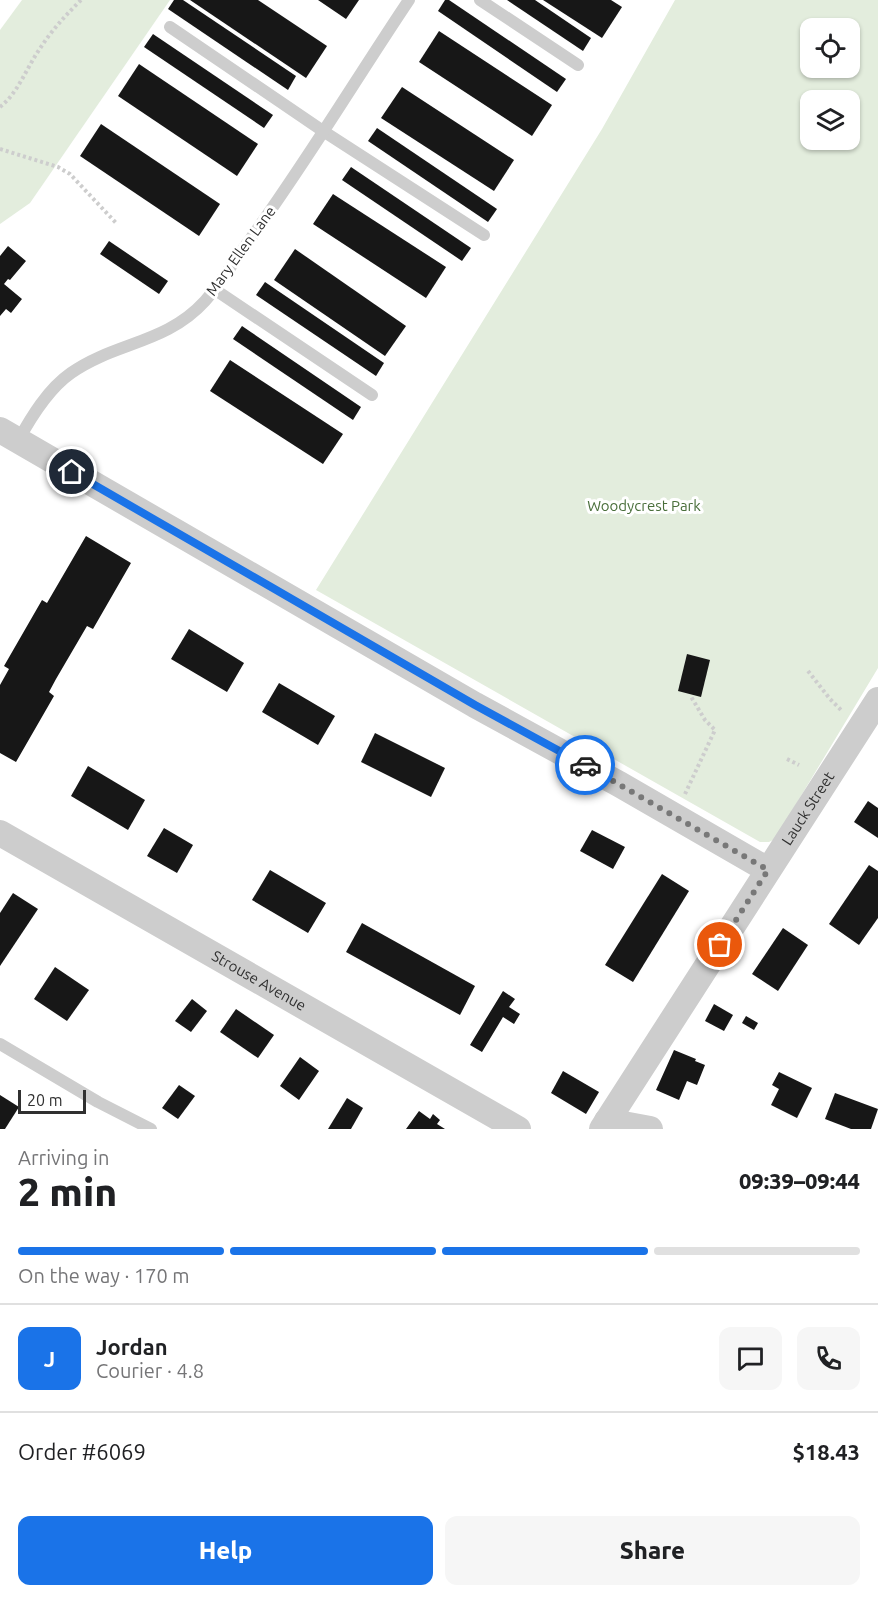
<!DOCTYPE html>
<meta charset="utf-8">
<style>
:root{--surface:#fff;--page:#f6f6f6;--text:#202124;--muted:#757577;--line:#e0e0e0;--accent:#1a73e8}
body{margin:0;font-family:Ubuntu,sans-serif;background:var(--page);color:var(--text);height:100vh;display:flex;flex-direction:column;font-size:22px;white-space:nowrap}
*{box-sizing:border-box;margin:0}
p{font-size:20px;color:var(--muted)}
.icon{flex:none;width:33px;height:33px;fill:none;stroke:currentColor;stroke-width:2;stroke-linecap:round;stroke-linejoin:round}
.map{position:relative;height:1129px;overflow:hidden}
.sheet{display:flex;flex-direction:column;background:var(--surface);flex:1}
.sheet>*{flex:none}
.tools{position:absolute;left:800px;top:18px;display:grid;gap:12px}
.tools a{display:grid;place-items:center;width:60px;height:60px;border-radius:12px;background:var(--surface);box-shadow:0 2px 4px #0004;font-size:30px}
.scale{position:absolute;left:18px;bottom:15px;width:68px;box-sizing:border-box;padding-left:6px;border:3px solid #303030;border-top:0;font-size:16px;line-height:21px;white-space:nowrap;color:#303030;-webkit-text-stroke:4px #fff;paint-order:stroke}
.pin{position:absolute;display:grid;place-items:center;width:51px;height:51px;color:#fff;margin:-26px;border:3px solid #fff;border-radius:50%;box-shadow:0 2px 6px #0007}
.courier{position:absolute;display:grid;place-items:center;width:60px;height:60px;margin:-30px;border:4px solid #1a73e8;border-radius:50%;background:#fff;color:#222;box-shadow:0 2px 8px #0007}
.headline em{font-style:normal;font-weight:800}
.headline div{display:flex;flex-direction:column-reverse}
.headline{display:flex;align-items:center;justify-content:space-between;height:102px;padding:0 18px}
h1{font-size:39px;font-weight:800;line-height:45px}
.bar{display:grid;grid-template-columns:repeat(4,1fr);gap:9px 6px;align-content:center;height:72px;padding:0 18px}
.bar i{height:8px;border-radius:4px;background:var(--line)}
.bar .current{background:var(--accent)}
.bar p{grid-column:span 4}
.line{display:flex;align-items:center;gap:15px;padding:0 18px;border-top:2px solid var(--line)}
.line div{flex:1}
.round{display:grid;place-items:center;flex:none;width:63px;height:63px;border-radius:12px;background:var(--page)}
.primary-button{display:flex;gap:12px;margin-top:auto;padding:12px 18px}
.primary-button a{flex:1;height:69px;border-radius:12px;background:var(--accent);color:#fff;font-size:24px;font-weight:800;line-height:69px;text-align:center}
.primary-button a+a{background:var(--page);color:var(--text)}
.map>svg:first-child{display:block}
.green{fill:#e3eddd;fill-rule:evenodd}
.building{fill:#171717}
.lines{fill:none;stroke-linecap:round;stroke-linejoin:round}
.path{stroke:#cdcdcd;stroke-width:4;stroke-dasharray:3 3;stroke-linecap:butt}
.lane{stroke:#cdcdcd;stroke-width:12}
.street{stroke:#cdcdcd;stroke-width:26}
.done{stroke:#787878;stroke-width:6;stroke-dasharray:0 10.8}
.route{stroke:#1a73e8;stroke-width:8}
.labels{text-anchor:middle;stroke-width:6;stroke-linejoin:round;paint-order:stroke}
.street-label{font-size:15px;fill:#303030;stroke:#fff}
.park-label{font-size:15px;fill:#496e3a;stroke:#fff}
</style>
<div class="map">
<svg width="878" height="1129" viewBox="0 0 878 1129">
<rect width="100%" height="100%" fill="#fff"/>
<g class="green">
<polygon points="22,0 170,0 30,203 0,224 0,30"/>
<path d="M 675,0 L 878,0 L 878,668 L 775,839 L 769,842 L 760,842 L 316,590 L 602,129 ZM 810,28 L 849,28 L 849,68 L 810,68 ZM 810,100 L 849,100 L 849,140 L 810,140 Z"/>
</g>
<g class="building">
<polygon points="174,0 183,0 296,76 288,90 168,9"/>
<polygon points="190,0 258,0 327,46 306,78"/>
<polygon points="318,0 359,0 346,19"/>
<polygon points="445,0 449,0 566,79 557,92 438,11"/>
<polygon points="507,0 535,0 591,38 583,51"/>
<polygon points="543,0 611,0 622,7 602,38"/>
<polygon points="439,31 552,105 532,136 419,62"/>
<polygon points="153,34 273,115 264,128 144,47"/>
<polygon points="139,64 258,144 237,176 118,96"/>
<polygon points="402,87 514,160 494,191 381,118"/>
<polygon points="101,124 220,204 199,236 80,156"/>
<polygon points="377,128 497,209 488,222 368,141"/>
<polygon points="351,167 471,248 462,261 342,180"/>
<polygon points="333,194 446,267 426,298 313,224"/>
<polygon points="109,241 168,281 159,294 100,254"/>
<polygon points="8,246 26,261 10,280 8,279 4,284 22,299 11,313 6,309 0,316 0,256"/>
<polygon points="295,249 406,326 385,356 274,280"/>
<polygon points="265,282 384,363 376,376 256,295"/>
<polygon points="242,326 361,407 353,420 233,339"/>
<polygon points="230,360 343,434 323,464 210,391"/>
<polygon points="86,536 131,563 93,629 87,626 56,679 49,692 54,696 16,762 0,753 0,685 9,669 4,666 42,600 47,603"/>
<polygon points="189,629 244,663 227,692 171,659"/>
<polygon points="687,654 710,660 701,697 678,691"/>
<polygon points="279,683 335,716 318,745 262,712"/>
<polygon points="375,733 445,768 431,797 361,762"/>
<polygon points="88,766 145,800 128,830 71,796"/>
<polygon points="868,801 878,808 878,838 854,822"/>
<polygon points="164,828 193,845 177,873 147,856"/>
<polygon points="592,830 625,847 613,869 580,851"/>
<polygon points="869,865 878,871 878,918 859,945 829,924"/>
<polygon points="270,870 326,903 308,933 252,900"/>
<polygon points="662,874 689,891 633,982 605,965"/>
<polygon points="13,893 38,909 0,966 0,913"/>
<polygon points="362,923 475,986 460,1015 346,952"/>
<polygon points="783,928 808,945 778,991 752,974"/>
<polygon points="55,967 89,990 67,1021 34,999"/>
<polygon points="503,991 515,999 509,1007 520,1014 514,1024 503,1017 482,1052 470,1045"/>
<polygon points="192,999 207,1011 191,1032 175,1021"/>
<polygon points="714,1004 733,1015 724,1031 705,1021"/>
<polygon points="236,1009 274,1035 258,1058 220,1032"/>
<polygon points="746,1016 758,1023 754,1030 742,1023"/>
<polygon points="674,1050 696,1059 695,1061 705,1065 697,1085 687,1081 679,1100 656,1090"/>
<polygon points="300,1057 319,1071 299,1100 280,1086"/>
<polygon points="563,1071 599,1092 586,1114 551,1093"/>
<polygon points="779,1072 812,1088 797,1118 771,1105 779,1089 772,1085"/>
<polygon points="179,1085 195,1096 178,1119 162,1108"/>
<polygon points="835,1093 878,1109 871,1129 851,1129 825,1119"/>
<polygon points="0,1095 19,1107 5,1129 0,1129"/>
<polygon points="347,1098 363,1108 351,1129 328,1129"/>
<polygon points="419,1111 430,1119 433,1114 440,1120 437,1124 445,1129 406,1129"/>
</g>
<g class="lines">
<g class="path">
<path d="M 0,107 C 18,93 26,69 39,50 C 51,31 65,16 81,0"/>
<polyline points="0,149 58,167 70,174 117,224"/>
<polyline points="808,671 830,699 843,712"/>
<polyline points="787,759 799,765"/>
<polyline points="685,794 715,730 705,720 690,695"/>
</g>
<g class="lane">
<polyline points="480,0 578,65"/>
<polyline points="170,27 323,131 484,235"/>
<polyline points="214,289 372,395"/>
<path d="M 18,441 C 31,417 48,389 71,373 C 115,342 166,344 205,301 C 222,282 236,258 251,238 C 307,161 356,79 409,0"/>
<polyline points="0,1044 98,1102 151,1129"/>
</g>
<g class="street">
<polyline points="0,430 475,705 619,784 768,870"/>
<path id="s1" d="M 0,833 L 518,1129"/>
<polyline points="607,1121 650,1129"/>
<path id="s2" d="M 602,1129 L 878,700"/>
</g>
</g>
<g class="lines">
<polyline class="done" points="585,765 768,870 720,945"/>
<polyline class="route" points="72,472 475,705 585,765"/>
</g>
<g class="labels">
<g class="street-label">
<text transform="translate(241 251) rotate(-54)" y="5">Mary Ellen Lane</text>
<text dy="5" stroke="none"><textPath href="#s2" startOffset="381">Lauck Street</textPath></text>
<text dy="5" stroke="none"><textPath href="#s1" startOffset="298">Strouse Avenue</textPath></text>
</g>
<g class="park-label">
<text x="644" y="511">Woodycrest Park</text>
</g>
</g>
</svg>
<div class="tools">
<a><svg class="icon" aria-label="locate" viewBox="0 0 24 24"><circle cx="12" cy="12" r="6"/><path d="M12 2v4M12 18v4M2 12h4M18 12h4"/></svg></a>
<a><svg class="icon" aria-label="layers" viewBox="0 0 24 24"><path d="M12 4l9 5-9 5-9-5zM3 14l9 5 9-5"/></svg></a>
</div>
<div class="scale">20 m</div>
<div class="pin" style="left:720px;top:945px;background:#ea580c"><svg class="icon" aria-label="bag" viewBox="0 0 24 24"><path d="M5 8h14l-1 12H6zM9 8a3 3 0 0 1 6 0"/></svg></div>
<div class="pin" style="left:72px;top:472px;background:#1f2937"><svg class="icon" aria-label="home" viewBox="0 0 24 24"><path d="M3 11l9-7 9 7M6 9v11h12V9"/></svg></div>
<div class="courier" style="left:585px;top:765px"><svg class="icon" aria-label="car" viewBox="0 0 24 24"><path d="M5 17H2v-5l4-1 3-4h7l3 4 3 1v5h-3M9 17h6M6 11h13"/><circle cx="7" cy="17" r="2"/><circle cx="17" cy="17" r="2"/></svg></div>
</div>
<section class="sheet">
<div class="headline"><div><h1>2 min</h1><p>Arriving in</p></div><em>09:39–09:44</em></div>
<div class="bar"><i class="current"></i><i class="current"></i><i class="current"></i><i></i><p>On the way · 170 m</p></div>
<div class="line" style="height:108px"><b class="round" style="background:var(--accent);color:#fff">J</b><div><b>Jordan</b><p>Courier · 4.8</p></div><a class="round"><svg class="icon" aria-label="chat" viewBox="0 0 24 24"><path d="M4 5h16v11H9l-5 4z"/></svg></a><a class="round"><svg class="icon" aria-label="phone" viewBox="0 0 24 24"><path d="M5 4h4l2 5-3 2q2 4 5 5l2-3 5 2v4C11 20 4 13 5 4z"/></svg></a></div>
<div class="line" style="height:78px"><div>Order #6069</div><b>$18.43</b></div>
<div class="primary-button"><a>Help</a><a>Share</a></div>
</section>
